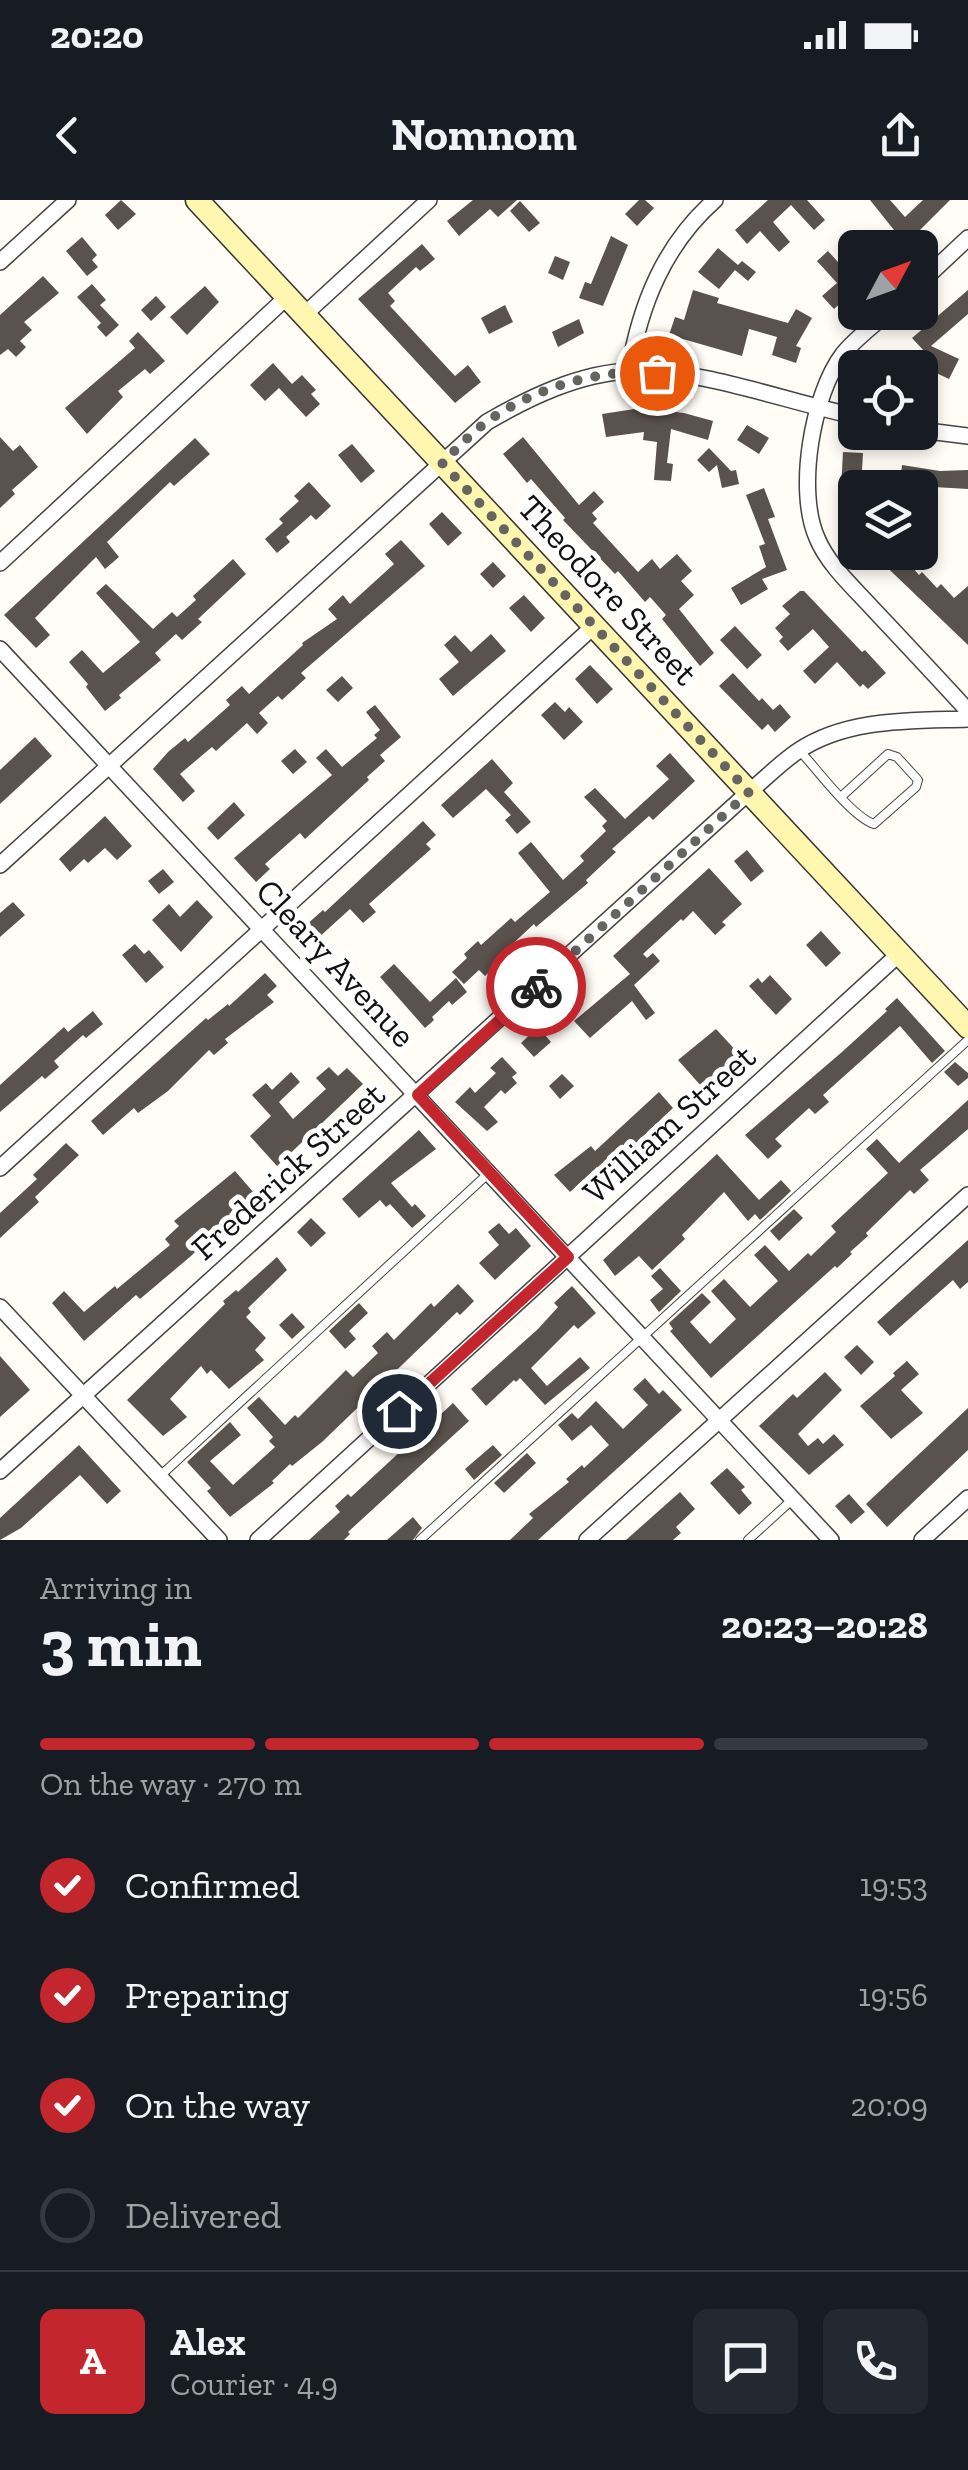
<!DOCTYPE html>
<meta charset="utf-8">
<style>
:root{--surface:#171b24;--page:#242831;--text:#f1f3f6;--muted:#9ea1a6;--line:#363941;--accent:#c4262e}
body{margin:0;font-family:"Zilla Slab",serif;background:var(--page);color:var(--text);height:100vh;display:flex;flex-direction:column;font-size:38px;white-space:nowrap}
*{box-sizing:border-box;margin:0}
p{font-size:32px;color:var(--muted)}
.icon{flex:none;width:55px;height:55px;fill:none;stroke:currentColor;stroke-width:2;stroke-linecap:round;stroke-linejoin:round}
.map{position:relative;height:1340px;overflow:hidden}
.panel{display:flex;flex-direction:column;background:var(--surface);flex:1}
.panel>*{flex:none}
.needle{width:65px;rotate:49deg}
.buttons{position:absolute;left:838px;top:30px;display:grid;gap:20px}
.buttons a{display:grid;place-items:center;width:100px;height:100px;border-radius:15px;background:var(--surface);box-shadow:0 5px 15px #0003;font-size:50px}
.pin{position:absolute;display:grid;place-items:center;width:85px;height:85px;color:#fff;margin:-42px;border:5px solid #fff;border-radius:50%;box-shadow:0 2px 10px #0007}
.courier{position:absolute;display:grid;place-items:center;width:100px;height:100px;margin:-50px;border:8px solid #c4262e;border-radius:50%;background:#fff;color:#222;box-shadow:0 2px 12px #0007}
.summary em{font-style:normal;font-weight:800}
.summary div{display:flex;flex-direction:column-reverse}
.summary{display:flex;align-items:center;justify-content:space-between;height:170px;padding:0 40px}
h1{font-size:65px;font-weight:800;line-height:75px}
.bar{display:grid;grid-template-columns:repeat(4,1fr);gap:15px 10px;align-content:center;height:120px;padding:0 40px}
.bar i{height:12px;border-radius:8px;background:var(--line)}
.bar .current{background:var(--accent)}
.bar p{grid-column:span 4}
.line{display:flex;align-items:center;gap:25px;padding:0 40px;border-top:2px solid var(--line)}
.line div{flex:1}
.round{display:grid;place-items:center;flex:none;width:105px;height:105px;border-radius:15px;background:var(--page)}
ol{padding:0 40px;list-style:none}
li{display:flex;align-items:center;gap:30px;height:110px}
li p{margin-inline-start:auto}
li .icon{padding:10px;border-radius:50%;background:var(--accent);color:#fff;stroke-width:4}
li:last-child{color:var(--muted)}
li i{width:55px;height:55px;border:5px solid var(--line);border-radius:50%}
.status{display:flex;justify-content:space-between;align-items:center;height:70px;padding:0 50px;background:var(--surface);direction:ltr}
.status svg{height:28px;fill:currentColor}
header{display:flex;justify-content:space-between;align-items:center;height:130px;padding:0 40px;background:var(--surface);font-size:45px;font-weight:800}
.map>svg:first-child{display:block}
.building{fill:#5a524d}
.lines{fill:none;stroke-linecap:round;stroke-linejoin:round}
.lane-casing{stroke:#444;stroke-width:10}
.street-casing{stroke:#444;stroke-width:18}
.secondary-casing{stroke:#333;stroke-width:25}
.lane{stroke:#fff;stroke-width:8}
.street{stroke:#fff;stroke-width:15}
.secondary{stroke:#fff6b0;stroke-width:22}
.done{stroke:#646461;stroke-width:10;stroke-dasharray:0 18}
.route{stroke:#c4262e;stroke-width:12}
.labels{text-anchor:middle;stroke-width:10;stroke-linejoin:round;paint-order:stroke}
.street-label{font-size:35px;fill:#111;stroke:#fff}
</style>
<div class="status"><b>20:20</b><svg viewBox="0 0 49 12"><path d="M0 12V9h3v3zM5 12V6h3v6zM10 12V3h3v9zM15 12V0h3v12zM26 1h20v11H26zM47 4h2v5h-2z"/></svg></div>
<header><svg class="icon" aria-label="back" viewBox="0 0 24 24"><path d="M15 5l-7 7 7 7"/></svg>Nomnom<svg class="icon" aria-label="share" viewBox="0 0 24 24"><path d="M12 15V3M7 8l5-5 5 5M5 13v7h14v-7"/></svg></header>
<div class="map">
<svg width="968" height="1340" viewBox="0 0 968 1340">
<rect width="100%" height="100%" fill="#fffdf5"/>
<g class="building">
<polygon points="121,0 136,14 118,30 105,15"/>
<polygon points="473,0 517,0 498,17 490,9 459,36 447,21"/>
<polygon points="639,0 645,0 654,8 637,26 625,14"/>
<polygon points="768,0 807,0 825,20 814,30 791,5 773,22 790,42 779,52 760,31 747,44 735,30"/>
<polygon points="870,0 890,0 905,17 923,0 950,0 902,48 893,48 885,39 894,30"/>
<polygon points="520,1 540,23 529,32 510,11"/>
<polygon points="611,36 628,45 603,106 579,98 585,82 591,84"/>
<polygon points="82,37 97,55 92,60 98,67 87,76 66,51"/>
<polygon points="422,44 435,59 420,71 416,67 388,93 395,101 390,106 455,176 468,165 481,182 455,203 358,99"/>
<polygon points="718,48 738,65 742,61 756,72 748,81 735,70 719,89 698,72"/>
<polygon points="828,51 848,73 855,66 855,90 834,109 822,96 837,83 817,61"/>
<polygon points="555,56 570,62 563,80 548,73"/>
<polygon points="43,76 59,93 24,122 32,130 20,141 26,147 16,157 8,149 0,155 0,115"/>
<polygon points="92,84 106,100 100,105 119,125 106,137 97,127 101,123 77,97"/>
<polygon points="205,86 219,102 187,135 170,117"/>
<polygon points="693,90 719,98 717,103 788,123 796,109 812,118 796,146 801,148 796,163 772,155 777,137 749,129 742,156 669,135 675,117 684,120"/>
<polygon points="968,90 968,114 931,146 959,159 949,179 934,172 937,165 912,138"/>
<polygon points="156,96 166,107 151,121 141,110"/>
<polygon points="505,105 513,122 489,134 481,118"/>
<polygon points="579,119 584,133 558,147 552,132"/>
<polygon points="138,132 165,161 150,174 145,169 118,191 123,197 87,234 65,208 135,148 129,141"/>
<polygon points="273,163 292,184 302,175 316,190 311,194 320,204 306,217 279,188 265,201 250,185"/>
<polygon points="641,208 684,213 713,221 708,240 671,229 667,263 673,264 671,281 654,280 657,242 643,240 644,232 606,237 602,214"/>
<polygon points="747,225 769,238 759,254 737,240"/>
<polygon points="0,237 13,251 20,245 38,267 12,290 15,294 0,308"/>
<polygon points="523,237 579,305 594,291 604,302 592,313 597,319 593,323 638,372 652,359 660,369 677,354 692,371 681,381 694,395 679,409 714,453 700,466 662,419 666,415 650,397 645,402 618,371 615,374 563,320 565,318 531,279 527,283 503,254"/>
<polygon points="195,238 210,254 174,286 170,282 107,342 119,357 105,369 96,357 35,418 50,435 36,448 4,415"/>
<polygon points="352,244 375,271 361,283 338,255"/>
<polygon points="709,248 731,271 736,270 739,284 722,288 717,265 709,272 697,260"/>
<polygon points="843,252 863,253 861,288 841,288"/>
<polygon points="902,265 940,271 968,270 968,289 900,285"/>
<polygon points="309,282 331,306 316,320 311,315 286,337 290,342 277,353 265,339 283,323 279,319 299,301 294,296"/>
<polygon points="764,288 775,317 768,319 787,370 762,379 768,389 741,405 731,388 766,367 759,346 765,344 746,295"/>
<polygon points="442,312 462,333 448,346 429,324"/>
<polygon points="401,340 425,366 301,473 306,478 282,500 278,496 259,513 268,523 257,534 247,523 216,551 212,547 180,574 195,591 183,602 153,569 168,552 185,538 188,542 230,505 226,500 242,486 249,494 303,445 302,443 337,419 328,409 343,395 350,404 394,364 385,354"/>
<polygon points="871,352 899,352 919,375 922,372 937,388 941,384 954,398 968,386 968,445"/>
<polygon points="233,359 246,374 198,419 202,422 182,440 176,434 155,453 161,460 119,495 121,498 105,511 86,487 88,484 69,462 82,450 103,473 140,442 96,393 106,384 153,429 172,412 177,417 196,400 193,396"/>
<polygon points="493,362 506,376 493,388 480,374"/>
<polygon points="800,391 804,391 862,452 865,450 886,473 868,489 863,484 860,487 837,462 815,484 803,471 829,447 813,429 788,451 779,441 783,437 775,428 790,414 782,406"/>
<polygon points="524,395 545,418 531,432 509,408"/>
<polygon points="735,426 762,455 747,469 720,440"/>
<polygon points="491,434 506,451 453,496 439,479 459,462 444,445 455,435 471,452"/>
<polygon points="590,465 613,489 597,504 575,479"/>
<polygon points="733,473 759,501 762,498 773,510 780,504 791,517 775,532 768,524 762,530 719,486"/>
<polygon points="342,476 353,488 338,502 326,490"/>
<polygon points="555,502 565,512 569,507 583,522 564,540 541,515"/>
<polygon points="375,505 401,537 380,555 385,561 367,577 369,580 305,639 300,633 265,664 270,669 256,682 234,658 332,575 316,558 326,549 342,567 377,538 374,535 380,530 366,512"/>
<polygon points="35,537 52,556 0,604 0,570"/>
<polygon points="295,549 307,562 293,574 281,561"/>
<polygon points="670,553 695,581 653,620 649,616 612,649 616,652 586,680 588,683 536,727 534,724 495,760 498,764 485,776 479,770 464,784 452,772 467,758 464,754 478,741 481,745 511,718 515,722 550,692 518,653 531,642 563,680 584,661 580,656 606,631 602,626 607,621 584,597 595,588 625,619 669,579 656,566"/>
<polygon points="492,559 513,583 504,592 531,622 517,634 505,620 511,615 486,589 453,618 441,605"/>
<polygon points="234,602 245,615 218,640 207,628"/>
<polygon points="105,616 132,646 117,660 105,648 88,663 84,659 70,672 59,659"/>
<polygon points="423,621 436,635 426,644 431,649 369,704 376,712 363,723 350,709 317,739 305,726 323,710 325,712"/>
<polygon points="747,650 764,671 751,682 734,661"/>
<polygon points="709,668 742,704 722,722 726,725 715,735 693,711 683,721 681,719 643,754 647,758 653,753 660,761 634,785 655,813 646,820 632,801 590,838 574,821 630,774 613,756"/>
<polygon points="163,669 174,682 159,694 148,681"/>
<polygon points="197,700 213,717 181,752 152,720 169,704 180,717"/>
<polygon points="13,702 25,715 0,737 0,713"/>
<polygon points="821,731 841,753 826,767 806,745"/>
<polygon points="135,744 144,754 149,750 164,767 146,783 122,755"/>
<polygon points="394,764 430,802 456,778 467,792 452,805 449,801 432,817 434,820 425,828 380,777"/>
<polygon points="265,773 277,786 267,795 274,802 225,839 228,843 214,855 209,850 168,891 138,913 134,908 103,935 91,921 206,818 208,820 228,804 229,806"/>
<polygon points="770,775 792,799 776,815 749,786 758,778 762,783"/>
<polygon points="897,798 945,851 932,863 900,826 823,895 829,902 815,914 809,908 775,939 782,946 768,959 745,935 842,852 887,811 885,809"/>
<polygon points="93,811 103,824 86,838 83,835 54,861 59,867 45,879 42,876 0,912 0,885 64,827 68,832"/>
<polygon points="538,827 551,842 534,857 521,843"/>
<polygon points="716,829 739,854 702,887 678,860"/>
<polygon points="502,857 517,873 512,877 517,883 505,894 501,890 484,907 498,922 487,931 455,902 470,887 475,893 496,873 490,868"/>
<polygon points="955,862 968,873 968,878 958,886 944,872"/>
<polygon points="329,867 338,876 347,868 363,884 277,966 250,936 271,916 252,895 266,883 272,890 291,872 300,882 279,902 293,919 326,889 316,878"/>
<polygon points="562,874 574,886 560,899 549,886"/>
<polygon points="659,892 673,908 620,958 618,956 601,972 597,967 570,992 554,975 591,946 595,951"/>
<polygon points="968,900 968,929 920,970 929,980 914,994 910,990 866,1033 868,1036 850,1052 852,1054 837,1068 835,1066 711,1178 670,1131 673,1129 669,1123 702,1093 711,1102 690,1122 710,1144 736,1119 711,1091 724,1079 750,1107 778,1081 754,1055 765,1045 789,1071 808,1053 811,1056 836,1032 831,1026 888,973 866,949 877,939 899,963"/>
<polygon points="419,930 436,949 391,983 412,1007 415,1004 426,1016 412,1028 390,1004 386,1007 380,1000 359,1018 342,999"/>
<polygon points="66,943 79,955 35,997 39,1002 0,1038 0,1013 37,979 33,975"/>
<polygon points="717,954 759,1000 781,980 791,991 760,1020 755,1014 748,1021 724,992 682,1035 685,1039 652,1070 639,1056 615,1076 603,1060"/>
<polygon points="235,971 254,993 229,1014 231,1016 191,1056 140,1099 136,1095 84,1141 52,1103 64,1091 84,1112 115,1086 117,1089 170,1045 165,1039 179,1026 174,1021"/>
<polygon points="794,1009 803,1018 779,1041 770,1031"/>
<polygon points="311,1018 326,1033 311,1047 297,1032"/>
<polygon points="499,1023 509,1034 516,1028 531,1046 495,1080 479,1063 499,1045 488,1032"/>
<polygon points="968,1040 968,1082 960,1089 953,1080 890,1136 877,1122"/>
<polygon points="277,1057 287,1070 248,1108 251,1112 246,1117 266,1138 255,1150 264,1160 229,1189 211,1170 207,1174 201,1166 170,1199 187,1217 163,1236 127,1200 225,1104 223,1101 236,1090 238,1092"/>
<polygon points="660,1068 681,1091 659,1112 650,1100 663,1089 651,1076"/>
<polygon points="458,1084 474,1101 460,1115 457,1112 322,1242 292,1266 290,1264 272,1281 274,1283 230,1317 207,1291 211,1288 187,1262 230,1222 241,1235 210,1261 233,1285 275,1247 269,1241 273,1237 247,1208 259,1197 285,1225 295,1215 298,1218 346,1170 353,1177 378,1153 372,1146 387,1132 394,1140 431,1103 434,1107"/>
<polygon points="572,1086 596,1113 578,1129 574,1125 531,1168 547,1186 580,1157 590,1168 545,1205 520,1178 516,1182 514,1180 486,1206 471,1189 538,1129 558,1107 554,1103"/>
<polygon points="359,1103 368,1113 349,1131 356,1139 345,1149 329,1131"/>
<polygon points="292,1113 305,1127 292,1139 279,1125"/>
<polygon points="857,1145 874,1162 861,1175 844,1157"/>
<polygon points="0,1156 30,1190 0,1217"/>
<polygon points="907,1161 919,1174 901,1190 923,1213 891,1239 860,1206 895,1176 893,1173"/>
<polygon points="825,1172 842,1190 798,1234 808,1246 818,1238 823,1244 834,1234 844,1245 809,1275 759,1226 793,1194 797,1198"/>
<polygon points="645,1178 659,1194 663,1190 682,1210 538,1340 510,1340 533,1318 529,1314 569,1282 566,1279 582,1265 584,1268 609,1245 591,1225 572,1241 558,1225 572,1213 578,1219 596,1201 623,1229 648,1205 633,1189"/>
<polygon points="453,1203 469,1221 348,1332 350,1334 344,1340 309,1340 340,1312 335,1306 348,1294 351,1297"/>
<polygon points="968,1208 968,1250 887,1327 866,1304"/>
<polygon points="79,1245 121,1291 107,1304 80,1275 21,1328 0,1340 0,1318"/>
<polygon points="493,1245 502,1255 474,1280 465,1269"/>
<polygon points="527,1253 536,1263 504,1293 494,1283"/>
<polygon points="727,1268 745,1287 741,1290 752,1303 739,1315 710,1283"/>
<polygon points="680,1292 695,1309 676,1327 681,1333 673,1340 626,1340"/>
<polygon points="849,1294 865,1312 851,1324 835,1306"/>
<polygon points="413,1317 422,1328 413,1340 387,1340"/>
</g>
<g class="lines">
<defs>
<g id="lane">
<path d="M 799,550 C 817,569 851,616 874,624 L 916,587 L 918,580 L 897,557 L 888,554 L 842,596"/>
<polyline points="159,1277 490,972"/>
<polyline points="420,1340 968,840"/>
<polyline points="748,1340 793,1299"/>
</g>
<g id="street">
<polyline points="0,62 68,0"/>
<polyline points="920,83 968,38"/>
<path d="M 888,112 C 873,126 855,139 843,154 C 812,195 796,291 817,338 C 828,365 855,389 874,410 C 905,443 937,477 968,511"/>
<polyline points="304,115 429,0"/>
<path d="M 629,171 C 640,105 664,45 715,0"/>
<polyline points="920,230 968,236"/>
<polyline points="0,363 287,97"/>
<polyline points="0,449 831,1340"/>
<path d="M 0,665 L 487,222 C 530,197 580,173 630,171 C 699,168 787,202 855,216"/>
<polyline points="0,968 594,426"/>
<polyline points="0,1107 219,1340"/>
<path d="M 0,1271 L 749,592 C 765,579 780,563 798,551 C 847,518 911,521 968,519"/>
<polyline points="258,1340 899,754"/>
<polyline points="587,1340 968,995"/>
<polyline points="922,1340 968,1298"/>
</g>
<polyline id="secondary" points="197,0 968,827"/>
</defs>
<use href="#lane" class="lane-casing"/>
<use href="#street" class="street-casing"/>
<use href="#secondary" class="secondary-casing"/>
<use href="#lane" class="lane"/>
<use href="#street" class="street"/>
<use href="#secondary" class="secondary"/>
</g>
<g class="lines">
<path class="done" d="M 536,787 L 749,592 L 442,263 C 457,249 471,233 488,221 C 534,188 601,168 657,173"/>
<polyline class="route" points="399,1211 568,1057 418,895 536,787"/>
</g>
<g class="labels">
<g class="street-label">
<text transform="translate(608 390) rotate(47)" y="12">Theodore Street</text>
<text transform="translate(336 763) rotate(47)" y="12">Cleary Avenue</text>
<text transform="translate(669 924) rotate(-42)" y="12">William Street</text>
<text transform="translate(288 971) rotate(-42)" y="12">Frederick Street</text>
</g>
</g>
</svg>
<div class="buttons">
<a><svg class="needle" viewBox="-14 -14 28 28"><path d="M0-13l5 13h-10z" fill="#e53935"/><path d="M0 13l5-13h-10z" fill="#9ea1a6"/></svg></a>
<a><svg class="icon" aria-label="locate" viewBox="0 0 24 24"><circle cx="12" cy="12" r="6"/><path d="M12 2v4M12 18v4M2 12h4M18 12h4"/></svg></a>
<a><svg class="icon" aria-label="layers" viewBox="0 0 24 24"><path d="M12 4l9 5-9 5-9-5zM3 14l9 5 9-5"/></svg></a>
</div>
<div class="pin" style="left:657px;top:173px;background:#ea580c"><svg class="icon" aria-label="bag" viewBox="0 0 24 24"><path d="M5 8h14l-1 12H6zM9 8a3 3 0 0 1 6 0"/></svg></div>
<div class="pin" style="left:399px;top:1211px;background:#1f2937"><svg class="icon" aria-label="home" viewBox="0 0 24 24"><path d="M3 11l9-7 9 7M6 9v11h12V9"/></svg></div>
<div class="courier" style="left:536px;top:787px"><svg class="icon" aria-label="bike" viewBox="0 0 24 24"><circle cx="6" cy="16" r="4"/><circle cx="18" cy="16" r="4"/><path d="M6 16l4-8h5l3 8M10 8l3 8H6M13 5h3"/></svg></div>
</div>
<section class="panel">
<div class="summary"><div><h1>3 min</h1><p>Arriving in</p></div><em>20:23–20:28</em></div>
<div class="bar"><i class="current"></i><i class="current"></i><i class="current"></i><i></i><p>On the way · 270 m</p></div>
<ol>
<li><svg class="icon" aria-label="check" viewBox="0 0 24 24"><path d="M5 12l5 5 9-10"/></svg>Confirmed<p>19:53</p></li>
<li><svg class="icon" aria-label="check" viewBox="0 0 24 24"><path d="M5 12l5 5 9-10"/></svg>Preparing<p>19:56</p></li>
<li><svg class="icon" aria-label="check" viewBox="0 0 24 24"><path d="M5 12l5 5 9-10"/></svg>On the way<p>20:09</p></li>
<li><i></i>Delivered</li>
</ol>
<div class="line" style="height:180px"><b class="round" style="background:var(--accent);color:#fff">A</b><div><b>Alex</b><p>Courier · 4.9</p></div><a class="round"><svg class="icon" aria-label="chat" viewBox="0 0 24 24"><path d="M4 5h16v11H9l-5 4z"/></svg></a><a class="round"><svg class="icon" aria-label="phone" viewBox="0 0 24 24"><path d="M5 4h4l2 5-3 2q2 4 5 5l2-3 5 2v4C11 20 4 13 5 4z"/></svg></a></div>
</section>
